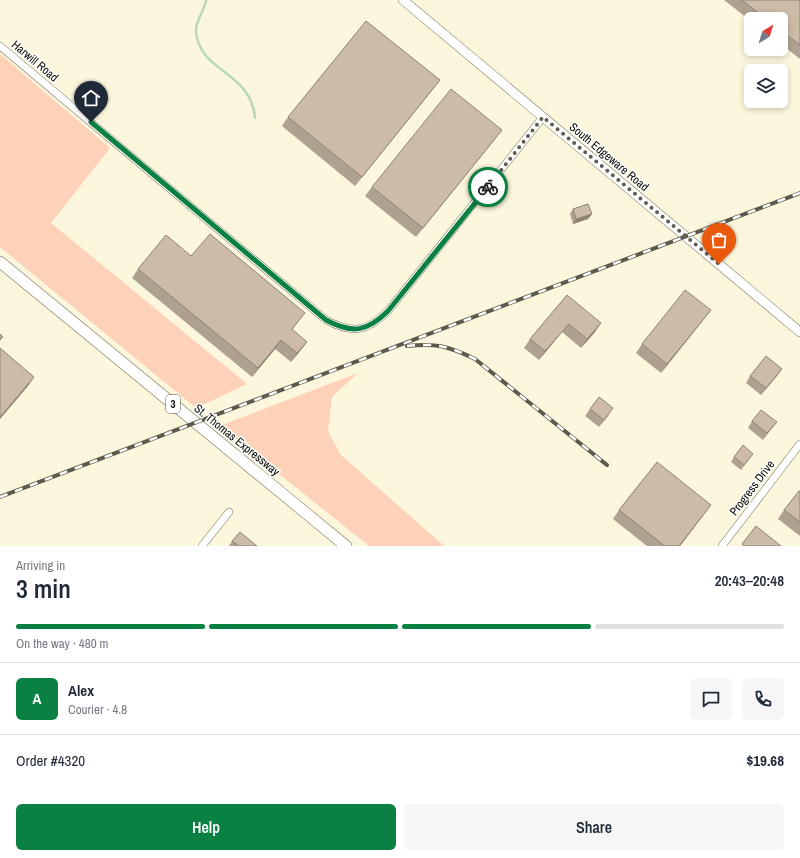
<!DOCTYPE html>
<meta charset="utf-8">
<style>
:root{--surface:#fff;--page:#f6f6f7;--text:#1f2937;--muted:#747a83;--line:#e0e1e3;--accent:#0b8043}
body{margin:0;font-family:"Archivo Narrow",sans-serif;background:var(--page);color:var(--text);height:100vh;display:flex;flex-direction:column;font-size:15px;white-space:nowrap}
*{box-sizing:border-box;margin:0}
p{font-size:13px;color:var(--muted)}
.icon{flex:none;width:22px;height:22px;fill:none;stroke:currentColor;stroke-width:2;stroke-linecap:round;stroke-linejoin:round}
.map{position:relative;height:546px;overflow:hidden}
.drawer{display:flex;flex-direction:column;background:var(--surface);flex:1}
.drawer>*{flex:none}
.needle{width:26px;rotate:38deg}
.buttons{position:absolute;left:744px;top:12px;display:grid;gap:8px}
.buttons a{display:grid;place-items:center;width:44px;height:44px;border-radius:6px;background:var(--surface);box-shadow:0 2px 6px #0003;font-size:20px}
.pin{position:absolute;display:grid;place-items:center;width:34px;height:34px;color:#fff;margin:-41px -17px;border-radius:50% 50% 50% 0;rotate:-45deg;box-shadow:0 0 4px #0007}
.pin .icon{rotate:45deg}
.courier{position:absolute;display:grid;place-items:center;width:40px;height:40px;margin:-20px;border:3px solid #0b8043;border-radius:50%;background:#fff;color:#222;box-shadow:0 1px 5px #0007}
.summary em{font-style:normal;font-weight:600}
.summary div{display:flex;flex-direction:column-reverse}
.summary{display:flex;align-items:center;justify-content:space-between;height:68px;padding:0 16px}
h1{font-size:26px;font-weight:600;line-height:30px}
.bar{display:grid;grid-template-columns:repeat(4,1fr);gap:6px 4px;align-content:center;height:48px;padding:0 16px}
.bar i{height:5px;border-radius:3px;background:var(--line)}
.bar .current{background:var(--accent)}
.bar p{grid-column:span 4}
.line{display:flex;align-items:center;gap:10px;padding:0 16px;border-top:1px solid var(--line)}
.line div{flex:1}
.round{display:grid;place-items:center;flex:none;width:42px;height:42px;border-radius:6px;background:var(--page)}
.action{display:flex;gap:8px;margin-top:auto;padding:8px 16px}
.action a{flex:1;height:46px;border-radius:6px;background:var(--accent);color:#fff;font-size:16px;font-weight:600;line-height:46px;text-align:center}
.action a+a{background:var(--page);color:var(--text)}
.map>svg:first-child{display:block}
.green{fill:#fdd2b9}
.lines{fill:none;stroke-linecap:round;stroke-linejoin:round}
.stream{stroke:#b7d9b5;stroke-width:2.5}
.minor-casing{stroke:#76715a;stroke-width:8}
.major-casing{stroke:#76715a;stroke-width:10}
.highway-casing{stroke:#76715a;stroke-width:12}
.minor{stroke:#fff;stroke-width:7}
.major{stroke:#fff;stroke-width:9}
.highway{stroke:#fff;stroke-width:11}
.rail-casing{stroke:#5c5a4c;stroke-width:4}
.rail{stroke:#fff;stroke-width:2.5;stroke-dasharray:8;stroke-linecap:butt}
.wall{fill:#afa18f}
.shaded-wall{fill:#8f8374}
.building{fill:#ccbba6;stroke:#8f8374}
.done{stroke:#605e50;stroke-width:4;stroke-dasharray:0 7.2}
.route{stroke:#0b8043;stroke-width:5}
.labels{text-anchor:middle;stroke-width:3;stroke-linejoin:round;paint-order:stroke}
.shield{fill:#fff;stroke:#56554f;stroke-width:1}
.shield-label{font-size:11px;font-weight:bold;fill:#0d0c04}
.street-label{font-size:12px;fill:#0d0c04;stroke:#fff}
</style>
<div class="map">
<svg width="800" height="546" viewBox="0 0 800 546">
<rect width="100%" height="100%" fill="#fbf6dc"/>
<g class="green">
<polygon points="0,54 110,148 51,223 247,384 196,408 0,247"/>
<polygon points="358,373 332,397 328,431 340,454 444,546 369,546 219,426"/>
</g>
<g class="lines">
<path class="stream" d="M 206,0 C 205,11 195,20 196,32 C 200,73 251,71 255,118"/>
<defs>
<g id="minor">
<path d="M 0,46 L 326,320 C 352,334 367,332 388,311 L 543,117"/>
<polyline points="202,546 229,512"/>
<polyline points="722,546 800,444"/>
</g>
<polyline id="major" points="403,0 800,332"/>
<polyline id="highway" points="0,262 346,546"/>
</defs>
<use href="#minor" class="minor-casing"/>
<use href="#major" class="major-casing"/>
<use href="#highway" class="highway-casing"/>
<use href="#minor" class="minor"/>
<use href="#major" class="major"/>
<use href="#highway" class="highway"/>
<defs>
<g id="rail">
<path d="M 407,346 C 437,343 448,346 475,359 L 607,465"/>
<polyline points="0,497 800,193"/>
</g>
</defs>
<use href="#rail" class="rail-casing"/>
<use href="#rail" class="rail"/>
</g>
<g class="wall">
<polygon points="724,0 800,0 800,59 781,44 781,19 751,19 751,21"/>
<polygon points="440,80 433,89 355,186 282,126 288,117"/>
<polygon points="495,139 416,237 365,196 372,187"/>
<polygon points="573,209 592,214 588,219 573,224 570,214"/>
<polygon points="191,256 298,322 292,330 307,342 300,351 291,362 275,349 252,377 132,278 138,269"/>
<polygon points="567,295 595,332 581,348 562,332 539,360 524,348 530,339"/>
<polygon points="711,310 704,319 661,373 636,353 642,344"/>
<polygon points="782,369 761,395 746,383 750,376"/>
<polygon points="590,409 609,415 599,427 585,416"/>
<polygon points="752,421 777,422 763,440 748,428"/>
<polygon points="734,457 750,458 741,470 731,462"/>
<polygon points="800,491 800,536 778,519 784,510"/>
<polygon points="711,505 680,546 647,546 613,519 619,510"/>
<polygon points="232,541 257,546 229,546"/>
</g>
<g class="shaded-wall">
<polygon points="440,80 433,89 355,186 362,177"/>
<polygon points="502,130 495,139 416,237 423,228"/>
<polygon points="592,214 588,219 573,224 576,219"/>
<polygon points="711,310 704,319 661,373 667,364"/>
<polygon points="601,323 595,332 581,348 587,339"/>
<polygon points="569,324 562,332 539,360 545,351"/>
<polygon points="281,340 275,349 252,377 258,368"/>
<polygon points="307,342 300,351 291,362 297,353"/>
<polygon points="782,369 777,376 761,395 766,388"/>
<polygon points="34,377 28,386 0,419 0,417"/>
<polygon points="711,505 680,546 679,546"/>
</g>
<g class="building">
<polygon points="742,0 800,0 800,45 781,31 781,19 766,19"/>
<polygon points="366,21 440,80 362,177 288,117"/>
<polygon points="451,89 502,130 423,228 372,187"/>
<polygon points="588,204 592,214 576,219 573,209"/>
<polygon points="210,234 305,313 292,329 307,342 297,353 281,340 258,368 138,269 166,235 191,256"/>
<polygon points="685,290 711,310 667,364 642,344"/>
<polygon points="567,295 601,323 587,339 569,324 545,351 530,339"/>
<polygon points="0,334 3,337 0,340"/>
<polygon points="0,348 34,377 0,417"/>
<polygon points="766,356 782,369 766,388 750,376"/>
<polygon points="599,397 613,408 604,420 590,409"/>
<polygon points="761,410 777,422 767,433 752,421"/>
<polygon points="743,445 753,454 744,465 734,457"/>
<polygon points="657,462 711,505 679,546 665,546 619,510"/>
<polygon points="799,491 800,491 800,522 784,510"/>
<polygon points="756,526 781,546 744,546 742,544"/>
<polygon points="240,532 257,546 239,546 232,541"/>
</g>
<g class="lines">
<polyline class="done" points="488,187 543,117 719,264"/>
<path class="route" d="M 91,122 L 326,320 C 352,334 367,332 388,311 L 488,187"/>
</g>
<g class="labels">
<rect class="shield" x="166" y="395" width="14" height="18" rx="3"/>
<g class="shield-label">
<text x="173" y="408">3</text>
</g>
<g class="street-label">
<text transform="translate(35 61) rotate(40)" y="4">Harwill Road</text>
<text transform="translate(609 157) rotate(40)" y="4">South Edgeware Road</text>
<text transform="translate(237 440) rotate(39)" y="4">St. Thomas Expressway</text>
<text transform="translate(752 488) rotate(-53)" y="4">Progress Drive</text>
</g>
</g>
</svg>
<div class="buttons">
<a><svg class="needle" viewBox="-14 -14 28 28"><path d="M0-13l5 13h-10z" fill="#e53935"/><path d="M0 13l5-13h-10z" fill="#747a83"/></svg></a>
<a><svg class="icon" aria-label="layers" viewBox="0 0 24 24"><path d="M12 4l9 5-9 5-9-5zM3 14l9 5 9-5"/></svg></a>
</div>
<div class="pin" style="left:719px;top:264px;background:#ea580c"><svg class="icon" aria-label="bag" viewBox="0 0 24 24"><path d="M5 8h14l-1 12H6zM9 8a3 3 0 0 1 6 0"/></svg></div>
<div class="pin" style="left:91px;top:122px;background:#1f2937"><svg class="icon" aria-label="home" viewBox="0 0 24 24"><path d="M3 11l9-7 9 7M6 9v11h12V9"/></svg></div>
<div class="courier" style="left:488px;top:187px"><svg class="icon" aria-label="bike" viewBox="0 0 24 24"><circle cx="6" cy="16" r="4"/><circle cx="18" cy="16" r="4"/><path d="M6 16l4-8h5l3 8M10 8l3 8H6M13 5h3"/></svg></div>
</div>
<section class="drawer">
<div class="summary"><div><h1>3 min</h1><p>Arriving in</p></div><em>20:43–20:48</em></div>
<div class="bar"><i class="current"></i><i class="current"></i><i class="current"></i><i></i><p>On the way · 480 m</p></div>
<div class="line" style="height:72px"><b class="round" style="background:var(--accent);color:#fff">A</b><div><b>Alex</b><p>Courier · 4.8</p></div><a class="round"><svg class="icon" aria-label="chat" viewBox="0 0 24 24"><path d="M4 5h16v11H9l-5 4z"/></svg></a><a class="round"><svg class="icon" aria-label="phone" viewBox="0 0 24 24"><path d="M5 4h4l2 5-3 2q2 4 5 5l2-3 5 2v4C11 20 4 13 5 4z"/></svg></a></div>
<div class="line" style="height:52px"><div>Order #4320</div><b>$19.68</b></div>
<div class="action"><a>Help</a><a>Share</a></div>
</section>
